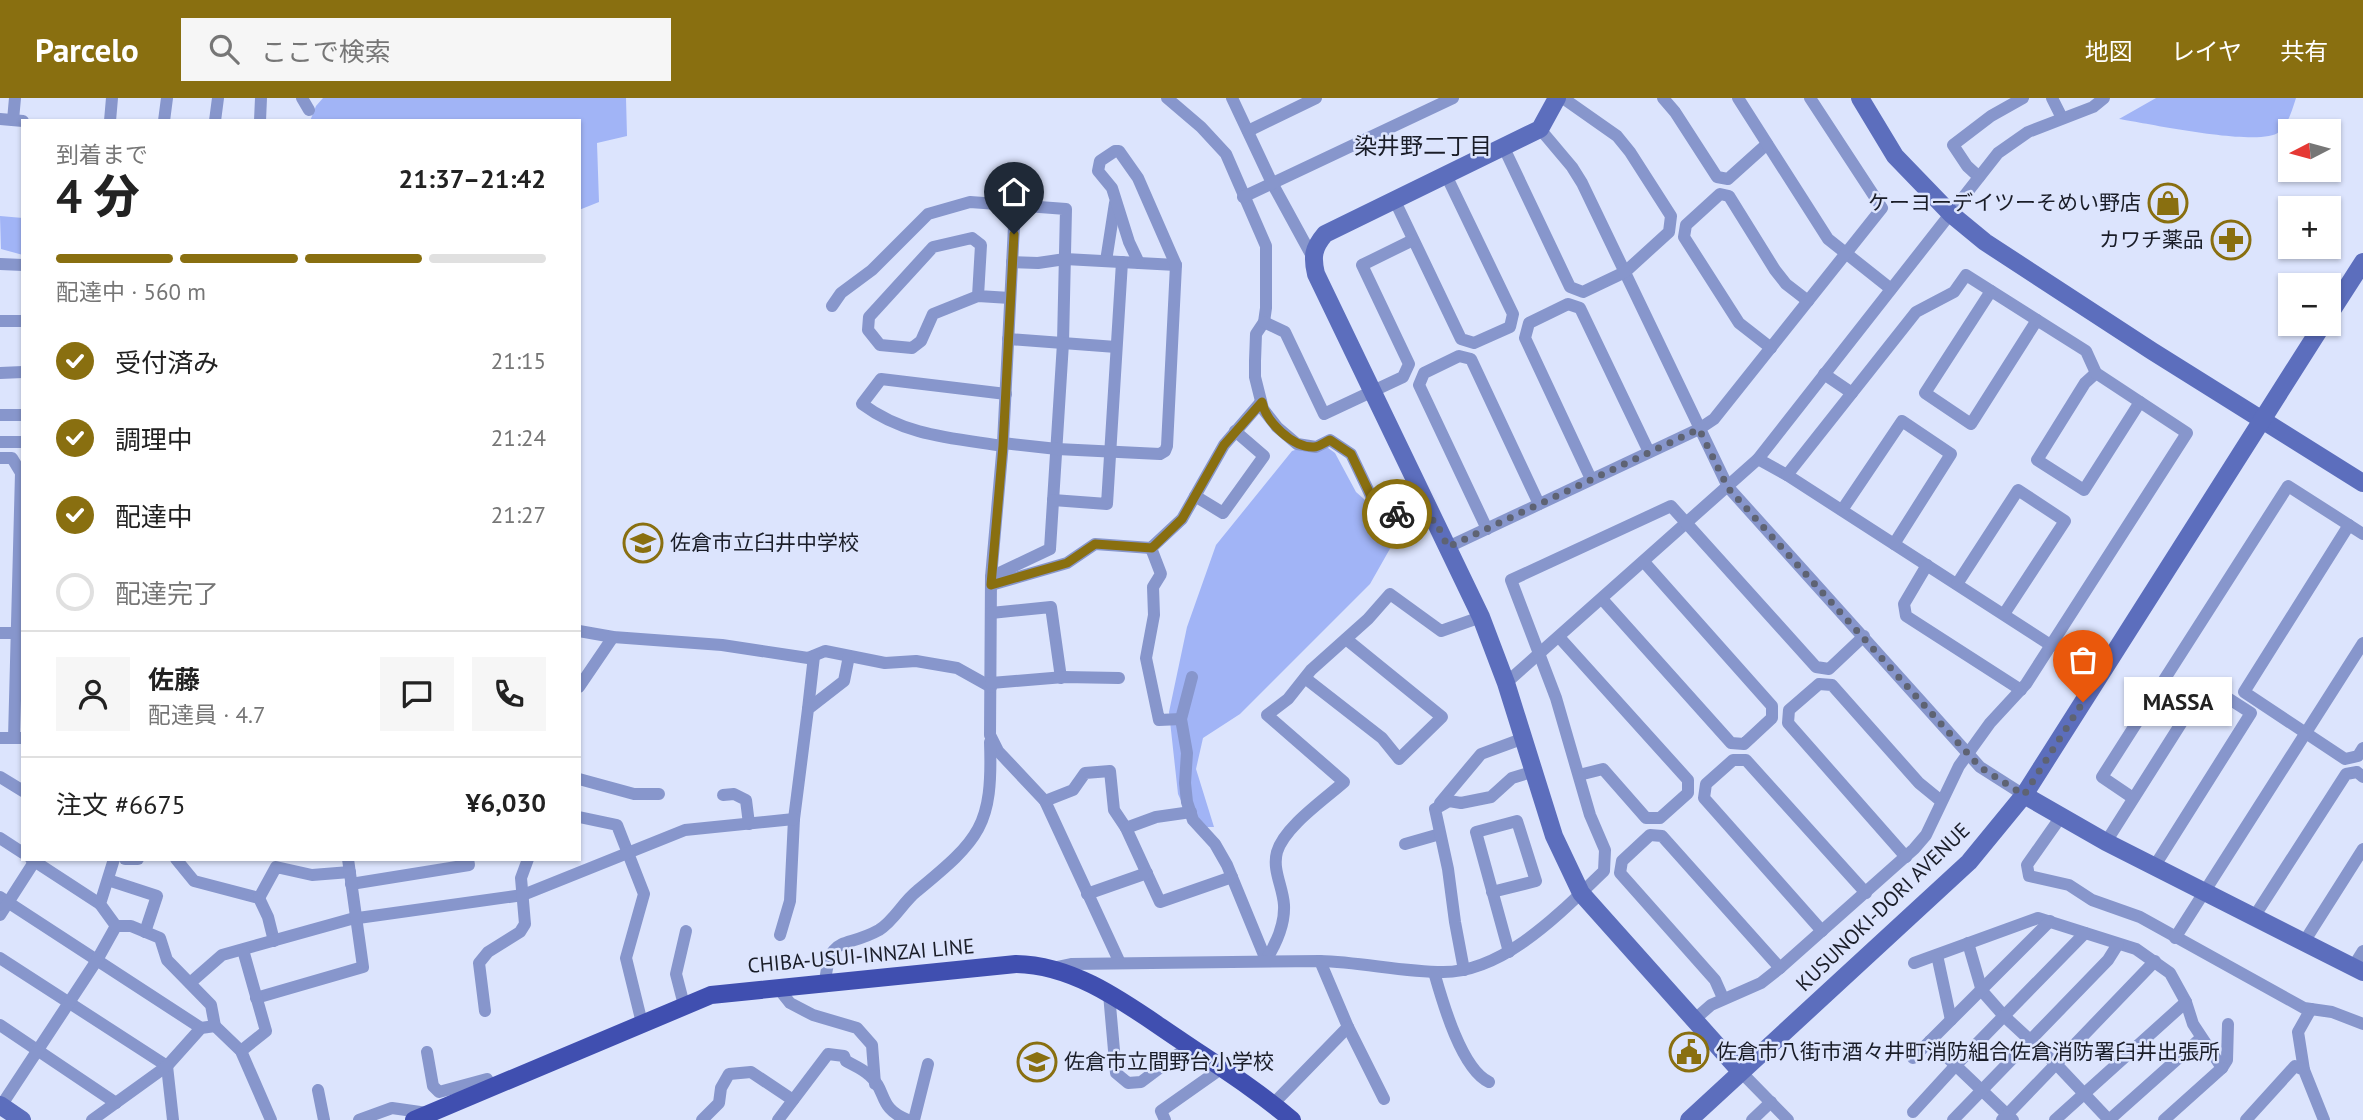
<!DOCTYPE html>
<html lang="ja">
<meta charset="utf-8">
<style>
:root{--surface:#fff;--page:#f6f6f6;--text:#222;--muted:#767676;--line:#e0e0e0;--accent:#896f10}
body{margin:0;font-family:"PT Sans","Noto Sans JP",sans-serif;background:var(--page);color:var(--text);height:100vh;display:flex;flex-direction:column;font-size:26px;white-space:nowrap}
*{box-sizing:border-box;margin:0}
p{font-size:23px;color:var(--muted)}
.icon{flex:none;width:38px;height:38px;fill:none;stroke:currentColor;stroke-width:2;stroke-linecap:round;stroke-linejoin:round}
.map{position:relative;flex:1;overflow:hidden}
.side{position:absolute;left:21px;top:21px;width:560px;height:742px;display:flex;flex-direction:column;background:var(--surface);border-radius:0px;box-shadow:0 2px 5px #0004}
.side>*{flex:none}
.needle{width:46px;rotate:264deg}
.fabs{position:absolute;left:2278px;top:21px;display:grid;gap:14px}
.fabs a{display:grid;place-items:center;width:63px;height:63px;border-radius:0px;background:var(--surface);box-shadow:0 2px 5px #0004;font-size:35px}
.pin{position:absolute;display:grid;place-items:center;width:60px;height:60px;color:#fff;margin:-72px -30px;border-radius:50% 50% 50% 0;rotate:-45deg;box-shadow:0 0 7px #0007}
.pin .icon{rotate:45deg}
.courier{position:absolute;display:grid;place-items:center;width:70px;height:70px;margin:-35px;border:5px solid #896f10;border-radius:50%;background:#fff;color:#222;box-shadow:0 2px 9px #0007}
.bubble{position:absolute;height:49px;border-radius:0px;background:var(--surface);box-shadow:0 2px 5px #0004;font-size:23px;font-weight:800;line-height:49px;text-align:center}
.head em{font-style:normal;font-weight:800}
.head div{display:flex;flex-direction:column-reverse}
.head{display:flex;align-items:center;justify-content:space-between;height:119px;padding:0 35px}
h1{font-size:46px;font-weight:800;line-height:52px}
.bar{display:grid;grid-template-columns:repeat(4,1fr);gap:10px 7px;align-content:center;height:84px;padding:0 35px}
.bar i{height:9px;border-radius:5px;background:var(--line)}
.bar .selected{background:var(--accent)}
.bar p{grid-column:span 4}
.line{display:flex;align-items:center;gap:18px;padding:0 35px;border-top:2px solid var(--line)}
.line div{flex:1}
.round{display:grid;place-items:center;flex:none;width:74px;height:74px;border-radius:0px;background:var(--page)}
ol{padding:0 35px;list-style:none}
li{display:flex;align-items:center;gap:21px;height:77px}
li p{margin-inline-start:auto}
li .icon{padding:7px;border-radius:50%;background:var(--accent);color:#fff;stroke-width:4}
li:last-child{color:var(--muted)}
li i{width:38px;height:38px;border:4px solid var(--line);border-radius:50%}
header{display:flex;align-items:center;gap:42px;box-sizing:border-box;height:98px;padding:0 35px;background:var(--accent);color:#fff}
header strong{font-size:33px}
nav{display:flex;gap:38px;margin-inline-start:auto;font-size:24px}
.search{width:490px;height:63px;background:var(--page);display:flex;align-items:center;gap:18px;box-sizing:border-box;padding:0 24px;border-radius:0px;color:var(--muted);font-size:26px}
.map>svg:first-child{display:block}
.forest{fill:#a1b4f6}
.lines{fill:none;stroke-linecap:round;stroke-linejoin:round}
.street{stroke:#8796cc;stroke-width:12}
.secondary{stroke:#5c6ebd;stroke-width:18}
.primary{stroke:#404fb0;stroke-width:18}
.done{stroke:#5e6373;stroke-width:7;stroke-dasharray:0 12.6}
.route{stroke:#896f10;stroke-width:9}
.labels{text-anchor:middle;stroke-width:5;stroke-linejoin:round;paint-order:stroke}
.poi-label{font-size:21px;fill:#1a1d28;stroke:#dce4fd;text-anchor:start}
.street-label{font-size:21px;fill:#1a1d28;stroke:#dce4fd}
.neighbourhood-label{font-size:23px;fill:#1a1d28;stroke:#dce4fd}
</style>
<header>
<strong>Parcelo</strong>
<div class="search"><svg class="icon" aria-label="search" viewBox="0 0 24 24"><circle cx="10" cy="10" r="6"/><path d="M15 15l6 6"/></svg>ここで検索</div>
<nav><a>地図</a><a>レイヤ</a><a>共有</a></nav>
</header>
<div class="map">
<svg width="2363" height="1022" viewBox="0 0 2363 1022">
<rect width="100%" height="100%" fill="#dce4fd"/>
<g class="forest">
<polygon points="323,0 626,0 627,38 597,45 599,104 579,112 579,23 310,23 316,8"/>
<path d="M 2156,0 L 2296,0 C 2292,12 2289,25 2279,34 C 2261,50 2146,25 2119,21 Z"/>
<polygon points="0,118 23,120 23,157 1,151"/>
<polygon points="1320,344 1335,355 1356,394 1400,433 1370,486 1240,616 1203,640 1196,671 1214,729 1193,729 1178,696 1169,614 1187,529 1216,447 1292,353"/>
</g>
<g class="lines">
<g class="street">
<polyline points="302,0 309,12"/>
<polyline points="1167,0 1201,29 1226,56 1266,148 1266,210 1264,224 1256,236 1255,263 1255,279 1263,311 1277,329 1297,346 1316,349 1330,342 1351,356 1371,398 1406,422 1416,425 1435,422"/>
<polyline points="1232,0 1272,85 1313,160"/>
<polyline points="1663,0 1675,14 1717,79 1728,81 1767,46"/>
<polyline points="1738,0 1828,141 1891,191"/>
<polyline points="2052,0 2062,20"/>
<polyline points="0,21 23,23"/>
<polyline points="13,22 15,0"/>
<polyline points="110,23 112,0"/>
<polyline points="164,23 167,0"/>
<polyline points="215,23 218,0"/>
<polyline points="260,23 261,0"/>
<polyline points="1540,31 1572,69 1582,85 1728,389 1980,669 2024,697"/>
<polyline points="1248,33 1316,0"/>
<polyline points="1504,50 1570,189 1583,194 1625,174 1669,134 1671,118 1630,54 1617,38 1563,0"/>
<polyline points="1979,79 1967,68 1953,47 1991,18 2023,0"/>
<polyline points="1243,99 1453,0"/>
<polyline points="1394,101 1461,241 1474,245 1510,229 1513,216 1446,77"/>
<polyline points="1015,108 1003,345 991,479 990,637 998,653 1045,703 1120,865"/>
<polyline points="1106,163 1115,105"/>
<polyline points="1012,164 1038,165 1065,161 1176,167"/>
<polyline points="0,166 23,167"/>
<polyline points="1991,193 1925,295 1971,326 2037,222"/>
<polyline points="978,198 981,147 972,140 933,149 869,219 868,232 880,247 912,250 921,243 933,216 978,198 1010,200"/>
<polyline points="832,208 841,195 872,172 928,116 970,104 1066,111 1063,245 1050,451 991,479"/>
<polyline points="0,223 23,223"/>
<polyline points="1264,224 1285,234 1324,316 1403,279 1409,266 1362,167 1413,142"/>
<polyline points="1008,241 1116,249"/>
<polyline points="1771,250 1739,225 1684,139 1686,127 1720,96 1729,98 1775,172 1786,186 1808,203"/>
<polyline points="0,275 23,274"/>
<polyline points="2096,275 2085,285 2037,362 2084,392 2140,304"/>
<polyline points="1824,276 1852,295"/>
<polyline points="0,317 23,317"/>
<polyline points="0,344 23,344"/>
<polyline points="1003,345 1057,351 1160,356 1165,353 1167,348 1176,167 1138,80 1119,53 1115,53 1100,63 1098,73 1112,90 1129,144 1139,165"/>
<path d="M 1003,348 C 952,340 905,338 862,306 L 881,281 L 1006,296"/>
<polyline points="0,360 12,360 21,375 14,640"/>
<polyline points="1758,361 1787,377 2052,548"/>
<polyline points="1591,381 1525,240 1529,225 1568,206 1580,210 1649,354"/>
<polyline points="1195,398 1223,415 1264,358 1235,333"/>
<polyline points="1053,402 1107,406 1122,164"/>
<polyline points="1842,412 1902,323 1951,356 1894,446"/>
<polyline points="2349,427 2244,594 2345,661 2358,658 2363,650"/>
<polyline points="1487,431 1419,287 1424,275 1459,258 1471,261 1539,406"/>
<polyline points="1448,449 1699,331 1714,321 1882,110 1810,0"/>
<polyline points="1151,450 1161,476 1153,489 1154,517 1146,560 1159,622 1181,621"/>
<polyline points="1927,467 1904,506 1906,518 2021,592"/>
<polyline points="1957,486 2018,392 2065,423 2004,516"/>
<polyline points="991,487 1067,465 1095,446 1151,450 1182,421 1224,347 1261,304"/>
<polyline points="1602,501 1731,645 1744,646 1772,620 1772,608 1644,464"/>
<polyline points="991,515 1051,509 1061,580"/>
<polyline points="579,533 613,539 722,547 808,560 825,553 885,565 916,563 957,570 991,589"/>
<polyline points="0,535 22,535"/>
<polyline points="1559,539 1688,682 1688,695 1660,720 1646,720 1603,671 1579,677"/>
<polyline points="1192,579 1181,621 1187,655 1185,685 1187,704 1193,722 1215,746 1227,767 1266,862"/>
<polyline points="1305,580 1382,640 1399,661 1442,619 1346,541"/>
<polyline points="991,585 1064,579 1119,580"/>
<polyline points="1506,585 1758,361 1998,55 2028,34 2093,9 2104,0"/>
<polyline points="579,589 613,539"/>
<polyline points="808,611 814,558"/>
<polyline points="0,640 22,640"/>
<polyline points="0,679 23,693"/>
<polyline points="579,681 634,696 659,696"/>
<polyline points="723,697 734,696 746,702 749,726"/>
<polyline points="2133,700 2102,679 2288,388 2363,436"/>
<polyline points="1045,703 1073,692 1085,675 1110,673 1114,712 1126,730"/>
<polyline points="1440,705 1481,656 1524,640"/>
<polyline points="1191,714 1156,719 1126,730 1160,804 1232,779"/>
<polyline points="579,719 617,727 644,796 626,860 642,925"/>
<polyline points="2060,720 2027,767 2029,778 2069,787 2092,802 2140,819 2304,910 2332,914 2363,926"/>
<polyline points="0,740 23,755"/>
<polyline points="2106,744 2206,586 2251,615 2154,769"/>
<polyline points="1405,746 1440,736"/>
<polyline points="1906,759 1788,625 1789,612 1819,586 1832,587 1919,685 1941,703"/>
<polyline points="31,761 100,806"/>
<polyline points="125,761 138,761"/>
<polyline points="176,761 194,783 259,800 268,819 274,843"/>
<polyline points="108,782 157,798 145,834"/>
<polyline points="351,786 469,767 468,761"/>
<polyline points="1492,794 1536,783 1517,723 1476,734 1509,854"/>
<polyline points="1087,796 1147,775"/>
<polyline points="0,799 201,930"/>
<polyline points="259,800 276,769 312,777 350,774"/>
<polyline points="0,817 36,761"/>
<polyline points="2254,819 2346,676 2357,674 2363,679"/>
<polyline points="1822,833 1704,700 1706,686 1733,662 1746,662 1866,795"/>
<polyline points="780,837 790,803 794,721 808,611 844,583 849,558"/>
<polyline points="2175,840 2363,545"/>
<polyline points="2304,844 2363,751"/>
<polyline points="1968,845 1982,893 2004,918 2057,967 2109,1022 2201,940"/>
<polyline points="1937,857 1951,922"/>
<polyline points="0,860 167,968 173,1022"/>
<path d="M 1266,862 C 1276,846 1285,827 1284,807 C 1283,789 1272,772 1277,754 C 1284,729 1325,701 1344,684 L 1267,617 L 1288,601 L 1311,572 L 1368,521 L 1390,496 L 1441,533 L 1481,519"/>
<polyline points="1320,863 1348,929 1384,1001"/>
<polyline points="1914,865 2038,820 2136,851 2170,875 2186,904 2193,926 2222,970 2227,962 2228,926"/>
<polyline points="2353,869 2363,853"/>
<path d="M 1052,870 L 1071,866 L 1320,863 C 1361,864 1402,874 1443,874 C 1505,874 1562,813 1604,773 L 1605,752 L 1590,717 L 1556,600 L 1511,482 L 1671,408 L 1816,569 L 1829,571 L 1864,538"/>
<polyline points="1464,872 1455,824 1448,771 1435,711 1449,703 1461,705 1491,699 1512,680 1535,673"/>
<path d="M 1434,874 C 1442,902 1461,971 1489,984"/>
<polyline points="190,885 222,857 351,821 523,797 685,732 794,721"/>
<path d="M 825,885 C 830,834 843,852 879,832 C 894,823 903,804 917,793 C 980,741 993,728 990,644"/>
<polyline points="778,890 790,905 813,917 857,930 872,947 875,986"/>
<polyline points="1109,896 1116,975 1128,985 1141,984 1189,948"/>
<polyline points="256,900 363,869 348,761"/>
<polyline points="1723,900 1715,882 1620,775 1622,763 1650,737 1662,738 1780,870"/>
<polyline points="684,907 676,876 686,833"/>
<polyline points="485,913 479,865 488,854 520,834 525,826 521,780 528,761"/>
<polyline points="1695,921 1711,907 1761,885 1780,870 1914,751 1926,737 1959,668 1990,625 2026,586 2187,335 2096,275 2086,253 1966,177 1954,194 1916,214 1787,377"/>
<polyline points="0,927 116,1005"/>
<polyline points="215,928 241,953 271,1022"/>
<polyline points="1930,943 2013,1022"/>
<polyline points="241,953 266,933 243,852"/>
<polyline points="427,954 433,988 439,994 487,981 492,990"/>
<polyline points="1913,960 2050,823"/>
<polyline points="2304,972 2298,934 2311,911"/>
<polyline points="1740,973 1788,1022"/>
<polyline points="318,992 324,1022"/>
<polyline points="1273,1006 1348,929"/>
<polyline points="1,1008 97,862 116,828"/>
<polyline points="1913,1014 1956,967 2085,835"/>
<polyline points="92,1022 167,968 201,930 215,928 211,907 167,862 160,840 131,828 116,828 100,806 114,761"/>
<polyline points="359,1022 392,1010 427,1015"/>
<polyline points="702,1022 719,1005 721,990 729,976 751,974 793,1002"/>
<path d="M 778,1022 L 828,956 L 844,958 L 846,963 C 853,967 863,971 869,977 C 888,993 877,1010 908,1022"/>
<polyline points="914,1022 928,966"/>
<polyline points="1165,1022 1161,1013 1222,970"/>
<polyline points="1752,1022 1771,1004"/>
<polyline points="1953,1022 2108,862 2118,846"/>
<polyline points="2002,1022 2155,863"/>
<polyline points="2055,1022 2186,904"/>
<polyline points="2164,1022 2222,970"/>
<polyline points="2246,1022 2295,968 2304,972 2324,1022"/>
</g>
<g class="secondary">
<path d="M 1557,0 L 1540,31 L 1325,136 C 1313,150 1312,159 1316,176 L 1481,519 L 1506,585 L 1554,738 L 1581,795 L 1740,973"/>
<polyline points="1860,0 1895,58 1951,116 1985,144 2152,253 2363,385"/>
<polyline points="2329,217 2363,164"/>
<polyline points="2024,697 2106,744 2363,874"/>
<polyline points="0,1007 22,1022"/>
<polyline points="1689,1022 1969,764 2024,697 2323,226"/>
</g>
<path class="primary" d="M 414,1022 L 711,897 L 1016,866 C 1079,867 1133,911 1183,944 C 1220,969 1258,993 1292,1022"/>
</g>
<g class="lines">
<path class="done" d="M 1397,416 C 1410,426 1420,424 1435,422 L 1448,449 L 1699,331 L 1728,390 L 1980,669 L 2024,697 L 2083,604"/>
<path class="route" d="M 1014,136 L 1003,348 L 991,487 L 1067,465 L 1095,446 L 1152,450 L 1182,421 L 1224,347 L 1262,304 C 1266,324 1293,350 1314,349 C 1319,349 1325,344 1330,342 L 1351,356 L 1371,398 L 1397,416"/>
</g>
<defs>
<symbol id="shop-ring" viewBox="-11 -11 22 22"><circle r="9.5" fill="#dce4fd" stroke="#896f10" stroke-width="1.5"/><path d="M-5-2.5h2.3a2.7 3.5 0 0 1 5.4 0H5L5.5 6h-11ZM-1.5-2.5h3a1.5 2.3 0 0 0-3 0Z" fill="#896f10"/></symbol>
<symbol id="pharmacy-ring" viewBox="-11 -11 22 22"><circle r="9.5" fill="#dce4fd" stroke="#896f10" stroke-width="1.5"/><path d="M-2-6h4v4h4v4h-4v4h-4v-4h-4v-4h4Z" fill="#896f10"/></symbol>
<symbol id="school-ring" viewBox="-11 -11 22 22"><circle r="9.5" fill="#dce4fd" stroke="#896f10" stroke-width="1.5"/><path d="M0-5L7-2L0 1L-7-2ZM-4 1L0 2.5L4 1V4Q0 6-4 4Z" fill="#896f10"/></symbol>
<symbol id="civic-ring" viewBox="-11 -11 22 22"><circle r="9.5" fill="#dce4fd" stroke="#896f10" stroke-width="1.5"/><path d="M-.6-6.5H3V-4.5H.6V-3L4-1V1h2V6H-6V1h2V-1L-.6-3ZM-1.2 2.5V6h2.4V2.5Z" fill="#896f10"/></symbol>
</defs>
<g fill-rule="evenodd">
<use href="#shop-ring" x="2146" y="83" width="44" height="44"/>
<use href="#pharmacy-ring" x="2209" y="120" width="44" height="44"/>
<use href="#school-ring" x="621" y="423" width="44" height="44"/>
<use href="#civic-ring" x="1667" y="932" width="44" height="44"/>
<use href="#school-ring" x="1015" y="942" width="44" height="44"/>
</g>
<g class="labels">
<g class="poi-label">
<text x="2141" y="112" text-anchor="end">ケーヨーデイツーそめい野店</text>
<text x="2204" y="149" text-anchor="end">カワチ薬品</text>
<text x="670" y="452">佐倉市立臼井中学校</text>
<text x="1716" y="961">佐倉市八街市酒々井町消防組合佐倉消防署臼井出張所</text>
<text x="1064" y="971">佐倉市立間野台小学校</text>
</g>
<g class="street-label">
<text transform="translate(1883 809) rotate(-44)" y="7">KUSUNOKI-DORI AVENUE</text>
<text transform="translate(861 858) rotate(-5)" y="7">CHIBA-USUI-INNZAI LINE</text>
</g>
<g class="neighbourhood-label">
<text x="1423" y="56">染井野二丁目</text>
</g>
</g>
</svg>
<div class="fabs">
<a><svg class="needle" viewBox="-14 -14 28 28"><path d="M0-13l5 13h-10z" fill="#e53935"/><path d="M0 13l5-13h-10z" fill="#767676"/></svg></a>
<a>+</a>
<a>−</a>
</div>
<div class="pin" style="left:2083px;top:604px;background:#ea580c"><svg class="icon" aria-label="bag" viewBox="0 0 24 24"><path d="M5 8h14l-1 12H6zM9 8a3 3 0 0 1 6 0"/></svg></div>
<div class="pin" style="left:1014px;top:136px;background:#1f2937"><svg class="icon" aria-label="home" viewBox="0 0 24 24"><path d="M3 11l9-7 9 7M6 9v11h12V9"/></svg></div>
<div class="courier" style="left:1397px;top:416px"><svg class="icon" aria-label="bike" viewBox="0 0 24 24"><circle cx="6" cy="16" r="4"/><circle cx="18" cy="16" r="4"/><path d="M6 16l4-8h5l3 8M10 8l3 8H6M13 5h3"/></svg></div>
<div class="bubble" style="left:2124px;top:579px;width:108px">MASSA</div>
<section class="side">
<div class="head"><div><h1>4 分</h1><p>到着まで</p></div><em>21:37–21:42</em></div>
<div class="bar"><i class="selected"></i><i class="selected"></i><i class="selected"></i><i></i><p>配達中 · 560 m</p></div>
<ol>
<li><svg class="icon" aria-label="check" viewBox="0 0 24 24"><path d="M5 12l5 5 9-10"/></svg>受付済み<p>21:15</p></li>
<li><svg class="icon" aria-label="check" viewBox="0 0 24 24"><path d="M5 12l5 5 9-10"/></svg>調理中<p>21:24</p></li>
<li><svg class="icon" aria-label="check" viewBox="0 0 24 24"><path d="M5 12l5 5 9-10"/></svg>配達中<p>21:27</p></li>
<li><i></i>配達完了</li>
</ol>
<div class="line" style="height:126px"><a class="round"><svg class="icon" aria-label="person" viewBox="0 0 24 24"><circle cx="12" cy="8" r="4"/><path d="M4 21q1-7 8-7t8 7"/></svg></a><div><b>佐藤</b><p>配達員 · 4.7</p></div><a class="round"><svg class="icon" aria-label="chat" viewBox="0 0 24 24"><path d="M4 5h16v11H9l-5 4z"/></svg></a><a class="round"><svg class="icon" aria-label="phone" viewBox="0 0 24 24"><path d="M5 4h4l2 5-3 2q2 4 5 5l2-3 5 2v4C11 20 4 13 5 4z"/></svg></a></div>
<div class="line" style="height:91px"><div>注文 #6675</div><b>¥6,030</b></div>
</section>
</div>
